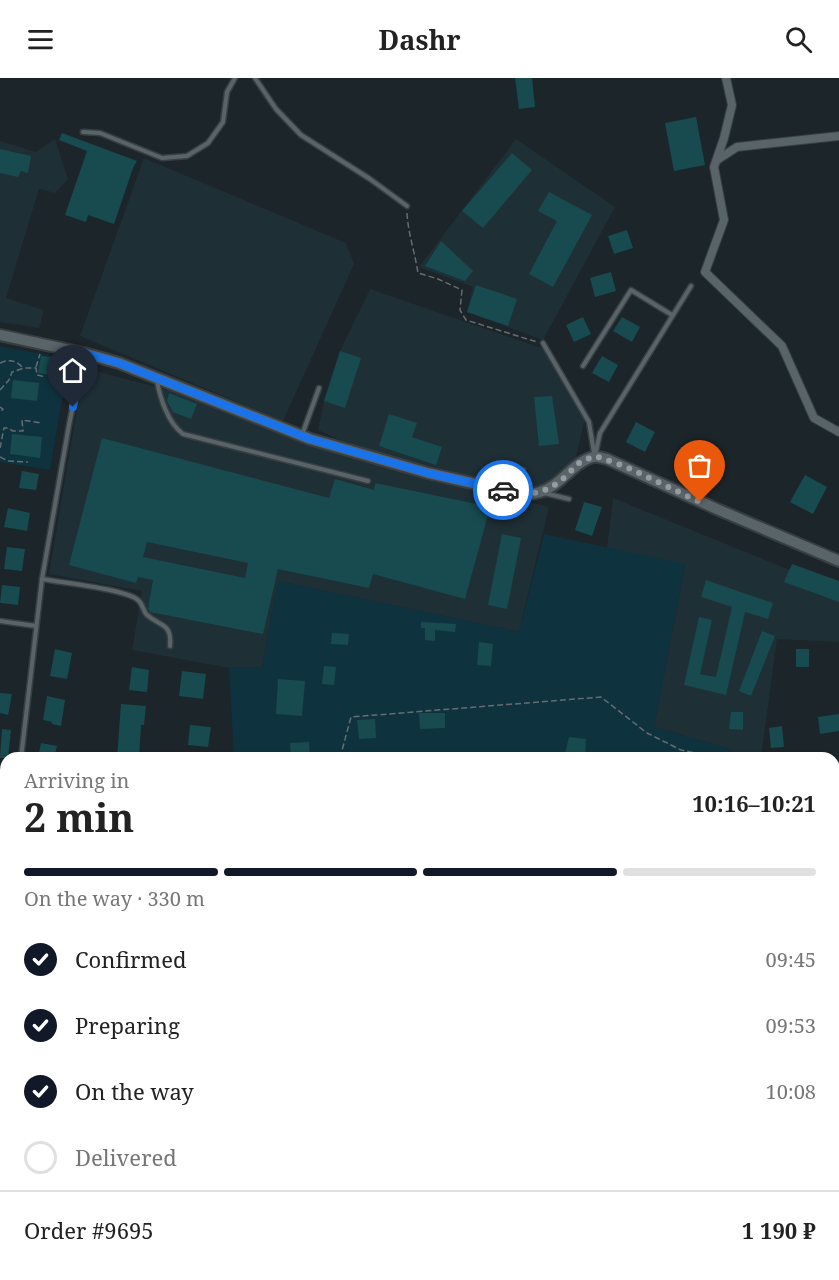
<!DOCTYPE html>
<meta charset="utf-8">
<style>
:root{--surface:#fff;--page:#f2f2f2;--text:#222;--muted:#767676;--line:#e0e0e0;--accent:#111827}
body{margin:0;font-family:"Noto Serif",serif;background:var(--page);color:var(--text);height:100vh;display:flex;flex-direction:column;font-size:22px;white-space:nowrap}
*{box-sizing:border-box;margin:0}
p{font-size:20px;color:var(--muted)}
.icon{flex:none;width:33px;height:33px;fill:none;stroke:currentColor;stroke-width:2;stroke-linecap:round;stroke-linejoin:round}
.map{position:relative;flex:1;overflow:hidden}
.details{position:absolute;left:0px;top:674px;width:840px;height:530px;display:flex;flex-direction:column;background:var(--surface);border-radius:18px 18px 0 0;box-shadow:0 2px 4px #0004}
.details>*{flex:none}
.pin{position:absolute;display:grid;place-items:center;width:51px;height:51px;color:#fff;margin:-62px -26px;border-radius:50% 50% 50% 0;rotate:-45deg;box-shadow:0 0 6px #0007}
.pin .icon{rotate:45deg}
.courier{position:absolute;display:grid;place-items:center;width:60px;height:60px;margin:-30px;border:4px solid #1a73e8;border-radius:50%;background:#fff;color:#222;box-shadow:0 2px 8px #0007}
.headline em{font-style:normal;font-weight:700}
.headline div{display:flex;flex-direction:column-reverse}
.headline{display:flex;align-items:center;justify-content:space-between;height:102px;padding:0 24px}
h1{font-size:39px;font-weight:700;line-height:45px}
.bar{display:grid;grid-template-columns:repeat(4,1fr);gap:9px 6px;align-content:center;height:72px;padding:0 24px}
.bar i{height:8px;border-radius:4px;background:var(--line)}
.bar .current{background:var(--accent)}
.bar p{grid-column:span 4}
.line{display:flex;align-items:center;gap:15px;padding:0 24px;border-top:2px solid var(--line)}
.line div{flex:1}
ol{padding:0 24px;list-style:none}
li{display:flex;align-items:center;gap:18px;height:66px}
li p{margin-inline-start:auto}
li .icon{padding:6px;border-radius:50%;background:var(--accent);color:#fff;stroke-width:4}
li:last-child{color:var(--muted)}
li i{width:33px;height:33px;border:3px solid var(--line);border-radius:50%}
header{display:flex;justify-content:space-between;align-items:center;height:78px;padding:0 24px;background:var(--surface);font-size:27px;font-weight:700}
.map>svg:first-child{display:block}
.built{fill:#1f2f36}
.green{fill:#0e333f}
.building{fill:#174b4f;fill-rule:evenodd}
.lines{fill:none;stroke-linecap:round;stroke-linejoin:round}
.service-casing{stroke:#383f42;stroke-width:7}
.minor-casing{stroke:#383f42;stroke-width:10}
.tertiary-casing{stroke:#383f42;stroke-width:14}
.path{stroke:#656d71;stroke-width:1.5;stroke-dasharray:6 3;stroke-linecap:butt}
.service{stroke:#596468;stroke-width:4}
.minor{stroke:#596468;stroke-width:8}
.tertiary{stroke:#596468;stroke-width:10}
.done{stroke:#949c9f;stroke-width:6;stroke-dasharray:0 10.8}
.route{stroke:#1a73e8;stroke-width:8}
</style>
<header><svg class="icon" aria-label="menu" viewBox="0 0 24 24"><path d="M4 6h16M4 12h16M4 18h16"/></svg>Dashr<svg class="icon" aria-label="search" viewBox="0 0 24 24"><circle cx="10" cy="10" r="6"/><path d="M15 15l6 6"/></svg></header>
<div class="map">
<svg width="839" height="1202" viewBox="0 0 839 1202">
<rect width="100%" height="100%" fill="#1c2529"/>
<g class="built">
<polygon points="55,61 68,101 55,115 39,111 6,220 44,232 39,250 0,244 0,63 36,74"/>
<polygon points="516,61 615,129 543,262 467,234 473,209 419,189"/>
<polygon points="144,80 346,165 354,186 283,343 80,258"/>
<polygon points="370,211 544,271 585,340 574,388 540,412 525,412 528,394 519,391 514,410 351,367 318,352 324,323 340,273"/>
<polygon points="84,290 175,314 313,369 549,429 519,554 278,503 262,589 229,590 132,572 142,513 49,496"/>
<polygon points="613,420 839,512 839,564 777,561 761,679 740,679 730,671 654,649 685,487 607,470"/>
</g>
<g class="green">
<polygon points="0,268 71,282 60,333 50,392 0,384"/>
<polygon points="544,456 685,486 654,649 730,671 740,679 234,679 229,590 262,589 278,503 519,554"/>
</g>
<g class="building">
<polygon points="515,0 532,0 535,29 519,31"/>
<polygon points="696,39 705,87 674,93 665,45"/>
<polygon points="62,55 137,83 133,90 114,146 88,137 86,144 65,137 87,73 59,62"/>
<polygon points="0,71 31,78 28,95 21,93 18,99 0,95"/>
<polygon points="512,75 532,92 483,150 462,133"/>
<polygon points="549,114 592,137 553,209 529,196 557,143 538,133"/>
<polygon points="627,152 633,170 614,176 608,158"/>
<polygon points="441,163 473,193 465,203 425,188"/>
<polygon points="611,194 616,213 595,219 590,200"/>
<polygon points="476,207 517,221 508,248 467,234"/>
<polygon points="583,239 591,256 574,264 566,247"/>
<polygon points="622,239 640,249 632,264 613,253"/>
<polygon points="340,273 361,280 345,330 324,323"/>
<polygon points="41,278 68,281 66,299 38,295"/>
<polygon points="602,278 618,287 609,304 592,295"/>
<polygon points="13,302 39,305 37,323 11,320"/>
<polygon points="169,315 197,326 191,341 173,334 167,323"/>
<polygon points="552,318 559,366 539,368 534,319"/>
<polygon points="389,336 417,345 412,359 442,369 436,387 379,368"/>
<polygon points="636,344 655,354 645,374 626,364"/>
<polygon points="12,356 42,359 40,380 10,376"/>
<path d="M 102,360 L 329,420 L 335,401 L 374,412 L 375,405 L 501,431 L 500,440 L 488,437 L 465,521 L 373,496 L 369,510 L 278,491 L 263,556 L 150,534 L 148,531 L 153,502 L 138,499 L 136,505 L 69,487 ZM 147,464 L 248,485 L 245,500 L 143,479 Z"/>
<polygon points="22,393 39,396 36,412 19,410"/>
<polygon points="805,397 827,409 813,436 790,424"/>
<polygon points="584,424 602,429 592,458 575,452"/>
<polygon points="8,430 30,435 27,453 4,449"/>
<polygon points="502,456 521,460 507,531 488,527"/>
<polygon points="7,469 25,471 22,493 4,491"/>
<polygon points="792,486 839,503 839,524 784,504"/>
<polygon points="706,502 773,525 768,541 745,534 726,617 684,607 699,539 712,542 700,596 716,599 732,529 701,519"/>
<polygon points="2,507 20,509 18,527 0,525"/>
<polygon points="421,544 456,546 455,554 435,552 435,563 425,562 425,550 421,550"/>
<polygon points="762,553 775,558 751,618 739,613"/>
<polygon points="332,555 349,556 348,567 331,566"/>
<polygon points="479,564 493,566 491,588 477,587"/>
<polygon points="55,571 72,575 67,601 50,598"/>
<rect x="796" y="571" width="13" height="18"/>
<polygon points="324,588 336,589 334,607 322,606"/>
<polygon points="132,589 149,592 147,614 129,612"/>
<polygon points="182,593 206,596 203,621 179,618"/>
<polygon points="278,601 305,603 302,638 276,636"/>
<polygon points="0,615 12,616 8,637 0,635"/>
<polygon points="47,618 65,622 61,648 52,646 52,644 43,642"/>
<polygon points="121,626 146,628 144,647 141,647 139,680 117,680"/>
<polygon points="731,634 743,634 743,652 729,651"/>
<polygon points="419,635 445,635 445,650 420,651"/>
<polygon points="839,636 839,653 820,656 818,639"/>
<polygon points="375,641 376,660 359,661 357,642"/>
<polygon points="190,647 211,649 208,669 188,667"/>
<polygon points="782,648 784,669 771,670 769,650"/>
<polygon points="2,651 11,652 8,680 0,680"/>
<polygon points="569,659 586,661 585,680 564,680"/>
<polygon points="309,664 310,680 291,680 290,665"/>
<polygon points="41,665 57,668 54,680 38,680"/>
</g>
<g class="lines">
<defs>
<g id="service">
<polyline points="255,0 276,31 301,57 370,101 407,128"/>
<polyline points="83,54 100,55 162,80 187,78 208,65 223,44 227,14 235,0"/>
<polyline points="543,265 589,344 594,375"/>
<polyline points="583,288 631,212 672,237"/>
<path d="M 157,303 C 160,320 168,345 183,356 L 368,403"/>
<polyline points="302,357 319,310"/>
<polyline points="595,378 600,355 691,208"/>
<polyline points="519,414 523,392"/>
<polyline points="544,415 569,421"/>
<path d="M 42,501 C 63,505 125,511 138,522 C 143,526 143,533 147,537 C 161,549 172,545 170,568"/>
<polyline points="0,543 36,548"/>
<polyline points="21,680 42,501 69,347 83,277"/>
<polyline points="0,805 3,801 6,788"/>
</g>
<g id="minor">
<polyline points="726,0 732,27 724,60 714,89 724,142 705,194 782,268 814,340 839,354"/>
<polyline points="717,82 737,69 839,58"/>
<polyline points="834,688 839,688"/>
<polyline points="0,927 6,950"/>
<polyline points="0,988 6,988"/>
<polyline points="834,1099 839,1099"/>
<polyline points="0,1142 6,1143"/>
<polyline points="834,1190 839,1145"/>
<polyline points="290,1197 290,1202"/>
<polyline points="509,1197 509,1202"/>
<polyline points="11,1202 13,1197"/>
<polyline points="642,1202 642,1197"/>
<polyline points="833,1202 833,1197"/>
</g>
<path id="tertiary" d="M 0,257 L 84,275 L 119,285 L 310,361 L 428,395 L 516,415 C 524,416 532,417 540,414 C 561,408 573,384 593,379 C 597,378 602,380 607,381 L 719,432 L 839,483"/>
</defs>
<use href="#service" class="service-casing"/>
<use href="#minor" class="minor-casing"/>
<use href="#tertiary" class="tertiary-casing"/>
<g class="path">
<path d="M 407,135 C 408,155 415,175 418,195 L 438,201 L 462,212 L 460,232 L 466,242 L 537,264"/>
<path d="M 0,285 C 9,281 16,282 23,290"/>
<polyline points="36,289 40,276"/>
<polyline points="0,312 9,302 12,294 24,290 36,290 37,297 46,299"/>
<polyline points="0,329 3,331 0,335"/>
<polyline points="0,370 4,350 8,350 13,353 23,353 22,342 41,345"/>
<polyline points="0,379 8,383 28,384"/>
<polyline points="340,680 351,639 601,619 647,655 681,672 719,680"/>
</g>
<use href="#service" class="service"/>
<use href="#minor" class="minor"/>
<use href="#tertiary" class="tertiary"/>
</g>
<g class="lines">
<path class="done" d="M 503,412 C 529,418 544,417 565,399 C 570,395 575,387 582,383 C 586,381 591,380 595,378 L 624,388 L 700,424"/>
<polyline class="route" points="73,329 84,275 119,285 310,361 428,395 503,412"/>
</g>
</svg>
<div class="pin" style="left:700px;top:424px;background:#ea580c"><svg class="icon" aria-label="bag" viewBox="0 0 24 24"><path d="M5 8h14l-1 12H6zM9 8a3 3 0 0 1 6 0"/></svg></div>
<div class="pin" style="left:73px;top:329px;background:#1f2937"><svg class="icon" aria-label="home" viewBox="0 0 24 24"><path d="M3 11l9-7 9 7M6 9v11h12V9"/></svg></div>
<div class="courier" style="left:503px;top:412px"><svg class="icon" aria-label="car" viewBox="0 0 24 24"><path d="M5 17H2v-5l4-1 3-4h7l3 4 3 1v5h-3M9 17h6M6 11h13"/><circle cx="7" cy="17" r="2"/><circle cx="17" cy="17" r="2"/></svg></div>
<section class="details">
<div class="headline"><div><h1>2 min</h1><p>Arriving in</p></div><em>10:16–10:21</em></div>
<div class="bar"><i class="current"></i><i class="current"></i><i class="current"></i><i></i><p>On the way · 330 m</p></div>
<ol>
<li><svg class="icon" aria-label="check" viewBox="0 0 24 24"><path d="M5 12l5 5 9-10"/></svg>Confirmed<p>09:45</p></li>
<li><svg class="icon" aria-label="check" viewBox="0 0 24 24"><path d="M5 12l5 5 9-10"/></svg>Preparing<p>09:53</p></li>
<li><svg class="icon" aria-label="check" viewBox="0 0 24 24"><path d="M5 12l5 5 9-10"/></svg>On the way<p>10:08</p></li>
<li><i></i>Delivered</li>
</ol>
<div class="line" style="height:78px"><div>Order #9695</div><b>1 190 ₽</b></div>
</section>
</div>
